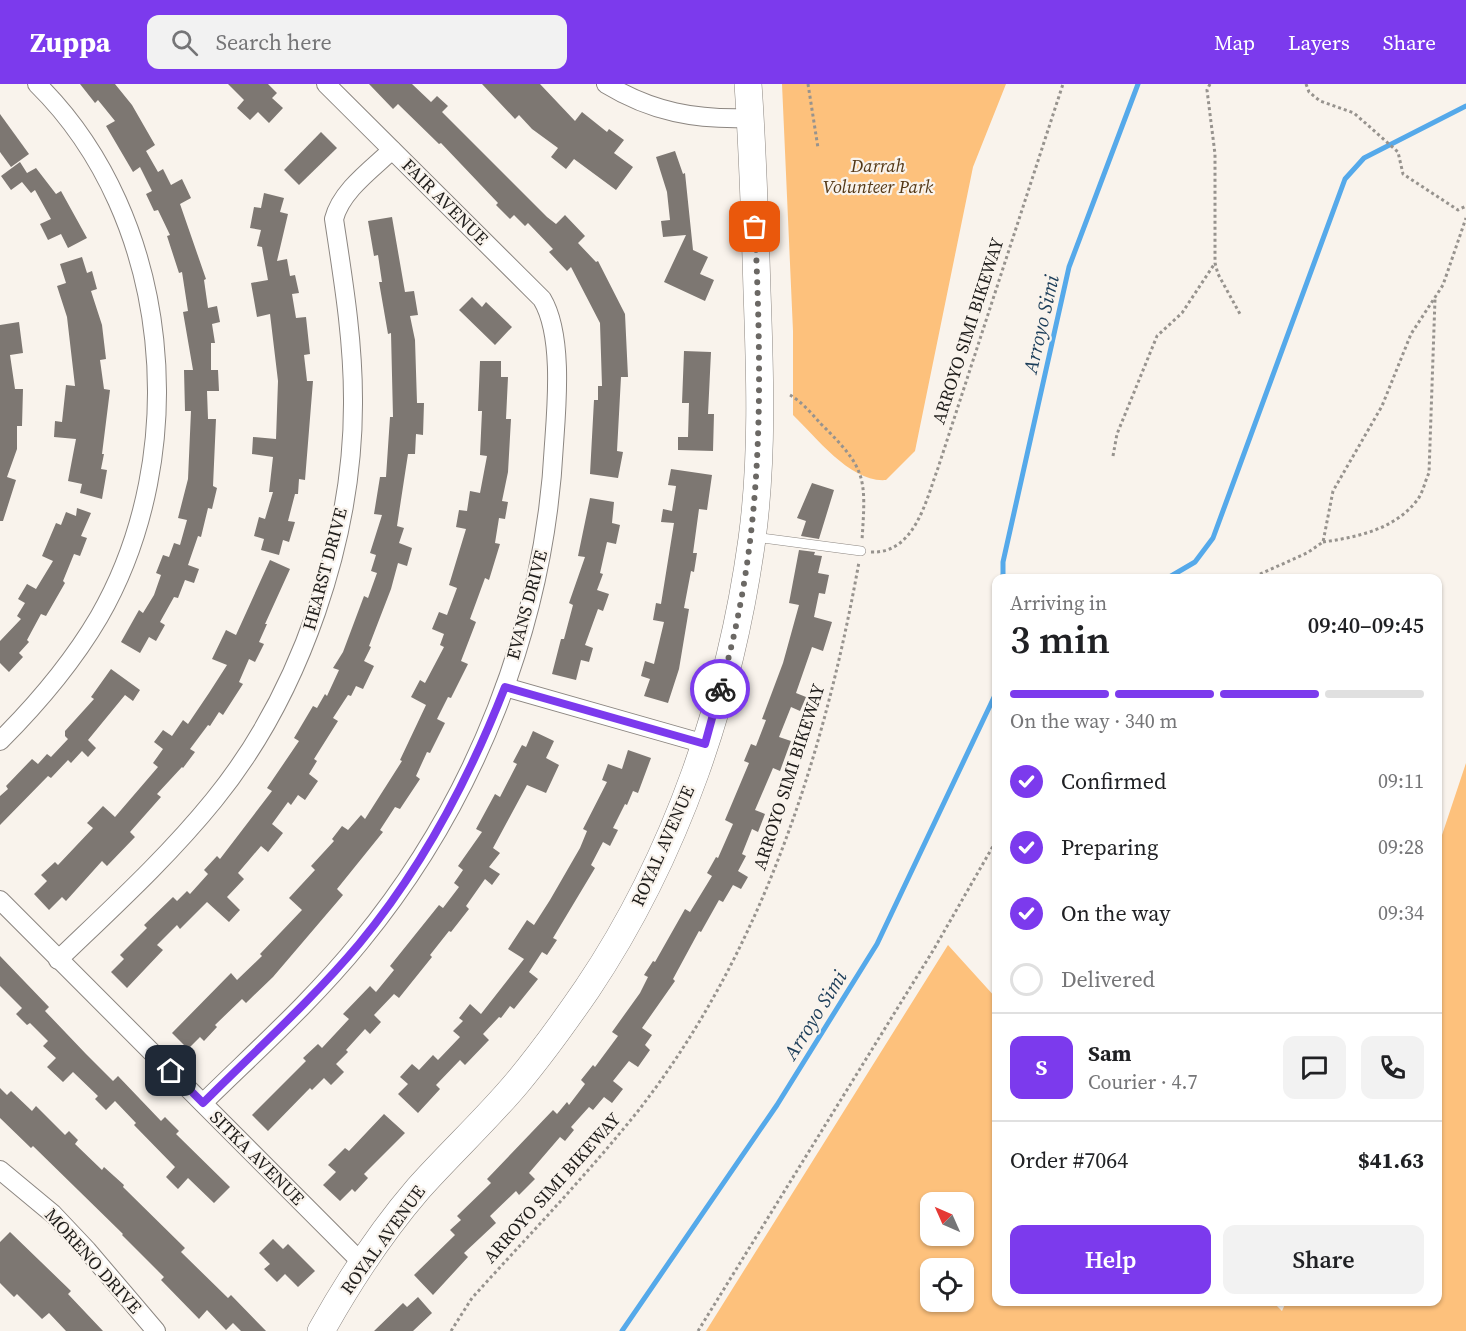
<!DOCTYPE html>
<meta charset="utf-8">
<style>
:root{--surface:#fff;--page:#f2f2f2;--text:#202124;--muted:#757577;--line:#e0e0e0;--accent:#7c3aed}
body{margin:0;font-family:"Source Serif 4",serif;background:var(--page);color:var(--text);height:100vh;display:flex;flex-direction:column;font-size:22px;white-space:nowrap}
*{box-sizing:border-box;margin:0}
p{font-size:20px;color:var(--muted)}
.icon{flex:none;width:33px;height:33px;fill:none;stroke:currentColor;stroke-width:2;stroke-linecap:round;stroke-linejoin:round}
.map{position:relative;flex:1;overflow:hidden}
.sheet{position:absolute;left:992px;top:490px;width:450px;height:732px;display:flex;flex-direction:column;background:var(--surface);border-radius:12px;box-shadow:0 2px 4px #0004}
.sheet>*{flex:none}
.needle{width:39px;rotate:315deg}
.buttons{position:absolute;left:920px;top:1108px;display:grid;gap:12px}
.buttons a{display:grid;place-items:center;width:54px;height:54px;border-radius:12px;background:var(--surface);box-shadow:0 2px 4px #0004;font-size:30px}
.pin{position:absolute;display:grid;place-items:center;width:51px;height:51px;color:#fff;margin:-26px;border-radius:12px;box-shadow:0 3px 9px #0006}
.courier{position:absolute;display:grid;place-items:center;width:60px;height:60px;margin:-30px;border:4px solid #7c3aed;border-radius:50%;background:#fff;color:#222;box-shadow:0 2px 8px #0007}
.head em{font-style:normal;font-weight:600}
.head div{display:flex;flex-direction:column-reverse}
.head{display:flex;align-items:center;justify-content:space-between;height:102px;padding:0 18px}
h1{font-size:39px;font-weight:600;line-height:45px}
.bar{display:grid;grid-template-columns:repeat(4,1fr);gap:9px 6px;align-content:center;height:72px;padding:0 18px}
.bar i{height:8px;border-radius:4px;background:var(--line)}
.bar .active{background:var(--accent)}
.bar p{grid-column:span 4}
.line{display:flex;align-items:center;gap:15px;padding:0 18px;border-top:2px solid var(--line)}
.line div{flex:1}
.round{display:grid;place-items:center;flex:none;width:63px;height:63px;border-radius:12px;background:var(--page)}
ol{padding:0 18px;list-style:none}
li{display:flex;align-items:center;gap:18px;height:66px}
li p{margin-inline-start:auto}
li .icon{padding:6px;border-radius:50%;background:var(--accent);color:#fff;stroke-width:4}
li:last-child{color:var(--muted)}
li i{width:33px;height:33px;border:3px solid var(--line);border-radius:50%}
.cta{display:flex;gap:12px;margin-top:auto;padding:12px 18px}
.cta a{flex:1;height:69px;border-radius:12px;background:var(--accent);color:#fff;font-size:24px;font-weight:600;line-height:69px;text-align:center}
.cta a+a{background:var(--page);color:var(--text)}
header{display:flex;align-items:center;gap:36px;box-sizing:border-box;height:84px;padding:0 30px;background:var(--accent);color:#fff}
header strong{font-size:28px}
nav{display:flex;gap:33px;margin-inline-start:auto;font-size:21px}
.search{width:420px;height:54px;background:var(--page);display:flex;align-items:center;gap:15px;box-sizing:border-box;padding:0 21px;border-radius:12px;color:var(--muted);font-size:22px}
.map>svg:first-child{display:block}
.green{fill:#fdc17c;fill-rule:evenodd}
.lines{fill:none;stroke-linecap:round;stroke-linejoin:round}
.stream{stroke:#55a9ea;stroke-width:5}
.building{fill:#7d7772}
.service-casing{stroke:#8c8681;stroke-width:10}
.minor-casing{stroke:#8c8681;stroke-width:20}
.secondary-casing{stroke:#8c8681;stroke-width:28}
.path{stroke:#97938e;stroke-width:3;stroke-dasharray:3 3;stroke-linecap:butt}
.service{stroke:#fff;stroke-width:9}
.minor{stroke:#fff;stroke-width:18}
.secondary{stroke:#fff;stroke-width:27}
.done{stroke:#6b6864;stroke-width:6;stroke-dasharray:0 10.8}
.route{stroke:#7c3aed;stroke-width:8}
.labels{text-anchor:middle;stroke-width:4.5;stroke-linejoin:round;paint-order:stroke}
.park-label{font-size:18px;font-style:italic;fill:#543816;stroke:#f9f3ec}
.street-label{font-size:18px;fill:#1f1d1b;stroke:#f9f3ec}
.water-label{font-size:20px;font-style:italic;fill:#1b3d59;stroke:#f9f3ec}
</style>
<header>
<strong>Zuppa</strong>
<div class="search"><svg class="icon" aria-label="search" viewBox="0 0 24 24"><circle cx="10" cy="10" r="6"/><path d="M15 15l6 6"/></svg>Search here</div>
<nav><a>Map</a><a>Layers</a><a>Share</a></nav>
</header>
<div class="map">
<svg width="1466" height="1247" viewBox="0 0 1466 1247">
<rect width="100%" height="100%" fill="#f9f3ec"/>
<g class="green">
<path d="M 782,0 L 1006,0 L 973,83 L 915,367 L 886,396 C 851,399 817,354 793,331 L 793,247 Z"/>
<path d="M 1466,679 L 1466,1247 L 706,1247 L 948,861 L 996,914 L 996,1218 L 1273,1218 L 1282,1227 L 1286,1218 L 1437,1218 L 1437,766 ZM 930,1119 L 963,1119 L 963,1152 L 930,1152 ZM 930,1185 L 963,1185 L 963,1218 L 930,1218 Z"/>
</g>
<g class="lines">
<g class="stream">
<polyline points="1003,495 1003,478 1069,183 1138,0"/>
<polyline points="1166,495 1195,478 1213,454 1345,95 1364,74 1466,22"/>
<polyline points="622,1247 777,1021 877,860 996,609"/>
</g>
</g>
<g class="building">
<polygon points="80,0 115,0 132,21 155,61 146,67 158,88 163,85 171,101 182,95 191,114 180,120 206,195 204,196 208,224 217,222 220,238 212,240 215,259 211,259 211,286 218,286 219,307 207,307 208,335 216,335 213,402 217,404 212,425 208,424 201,453 198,452 188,481 199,485 194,499 185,496 178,514 174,513 160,538 165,541 156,557 149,553 140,569 121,558 139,526 143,529 154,511 161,491 156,489 163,471 169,473 174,459 180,461 187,436 178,434 188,395 191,327 185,327 184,286 193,286 183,228 188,227 182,188 179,189 167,152 170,151 158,126 154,127 146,110 152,107 140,83 133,88 106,42 115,37 98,16 95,19"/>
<polygon points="228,0 268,0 277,9 272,14 283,24 269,39 258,28 250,36 237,24 244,16"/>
<polygon points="369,0 412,0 431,18 437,12 448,22 442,28 547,133 556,140 565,131 585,152 578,159 596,178 598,177 625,230 628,293 621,293 617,367 623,368 618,394 590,390 594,316 598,316 598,302 602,302 600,239 571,183 567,187 549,168 553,165 528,139 525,142 514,131 510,135 496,121 498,119 441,59 439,60 398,20 393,25"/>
<polygon points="482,0 540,0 575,37 582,28 607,48 609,45 624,56 614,69 633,83 616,106 574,75 566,85 551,73 558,64 532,45 519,31 515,35"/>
<polygon points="0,30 29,70 11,83 0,68"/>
<polygon points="321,48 337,64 299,101 284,86"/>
<polygon points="675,67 683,90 685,89 693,166 708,173 700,190 714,196 705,217 664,198 686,151 663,153 661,137 670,136 667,108 656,73"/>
<polygon points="20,78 27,89 36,84 56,110 61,107 87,154 68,164 61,150 48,156 40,140 51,135 35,106 31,109 22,98 11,106 1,92"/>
<polygon points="264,109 284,114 280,128 288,130 277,177 287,175 290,192 295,191 299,209 292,210 296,234 306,233 310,270 304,271 307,297 313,297 305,396 299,395 298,410 295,410 288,437 295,438 289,458 283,456 279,471 261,466 264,455 254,452 259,433 265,435 273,408 269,408 273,373 252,370 253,353 276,355 278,297 270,230 257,233 251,199 268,196 262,163 257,162 261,146 250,144 254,123 261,124"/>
<polygon points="392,133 405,208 414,207 418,231 410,232 415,256 417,319 424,319 423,351 416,350 415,370 408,370 397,442 404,444 399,459 412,464 407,482 398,479 391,505 369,562 371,563 364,577 374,582 363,605 356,602 351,612 348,611 333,634 338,637 314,675 317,677 309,690 318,697 305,716 298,711 291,721 288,718 272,740 283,749 268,768 261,762 238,789 244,795 227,813 240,826 229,838 207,818 180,845 177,841 157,861 163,866 127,904 111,888 124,875 120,871 147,844 144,841 173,813 177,817 187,807 190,810 208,790 204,786 217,772 220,775 272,707 267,704 299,657 294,654 313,622 317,624 325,610 327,612 339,586 333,584 343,568 364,512 368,514 377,489 371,487 376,471 370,469 382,431 374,430 380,393 386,393 390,333 393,333 391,249 388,250 379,198 382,198 378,171 374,172 368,137"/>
<polygon points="82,173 87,189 92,187 97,205 91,207 102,241 106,275 100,276 104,305 110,306 102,370 104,370 101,385 107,386 102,415 80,409 82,400 68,397 76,355 54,353 55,337 62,338 66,301 75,302 67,233 57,202 66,199 60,180"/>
<polygon points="472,213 482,223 486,218 512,243 495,261 459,226"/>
<polygon points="19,238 23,269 10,271 15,305 23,305 22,342 17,342 17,365 7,393 16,396 3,437 0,437 0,241"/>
<polygon points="684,267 711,268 708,330 714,330 713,367 678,366 678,353 688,353 689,319 682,319"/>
<polygon points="480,277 501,277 501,293 508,293 506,335 511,335 508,388 502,417 508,418 505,435 499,434 495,459 500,460 489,496 485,494 470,535 476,538 461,577 468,580 451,614 448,613 437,635 445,639 430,669 427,668 416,692 420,695 400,725 395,723 380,746 383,748 337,805 343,811 273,893 246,919 242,915 215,941 217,943 204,957 200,953 188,965 172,949 231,889 237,896 262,872 260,870 302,826 289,814 315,786 311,782 334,757 332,755 342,742 348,746 361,731 365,735 402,677 400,676 426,621 411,613 420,596 425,599 444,563 440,561 444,550 432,545 439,528 447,531 457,504 449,501 466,445 456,443 459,426 467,427 470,407 480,409 487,372 480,371 482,327 478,327"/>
<polygon points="671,385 712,391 707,426 699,425 693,469 697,469 694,488 691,487 684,524 689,525 679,585 668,619 644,612 650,595 641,592 645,577 654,580 664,538 653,536 656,519 661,520 674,439 661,438 663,425 672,427 676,402 668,401"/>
<polygon points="812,399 834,406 819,455 801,452 806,437 797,434"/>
<polygon points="590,414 614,418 612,439 620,441 616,460 607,458 600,489 603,490 597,506 609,510 603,527 598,525 585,561 593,564 589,578 581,576 576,596 552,590 561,555 564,555 573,521 569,519 585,473 578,472"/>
<polygon points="77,424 91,429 81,452 87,454 80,472 74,470 63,497 65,499 46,532 41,530 27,556 29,558 19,569 23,573 9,588 0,579 0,557 21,535 17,532 25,519 18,515 27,500 36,505 53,477 42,472 56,439 61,441 66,428 76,432"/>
<polygon points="799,466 815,468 814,471 822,472 818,489 829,491 825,510 819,509 814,533 832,538 823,567 812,563 796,609 806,613 800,627 791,623 779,653 791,657 780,687 773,684 755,726 765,730 758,748 752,745 742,770 746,772 738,787 748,793 741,805 733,801 723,818 719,816 701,848 699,847 673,895 675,897 642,944 652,951 645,961 650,966 638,983 629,977 613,997 623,1005 612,1019 604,1013 593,1026 589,1023 571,1043 574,1046 565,1057 560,1053 529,1089 535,1095 519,1111 516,1107 490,1132 496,1139 464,1169 468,1173 433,1211 414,1191 455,1151 450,1146 461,1136 457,1132 491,1099 487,1095 553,1026 557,1030 567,1018 569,1021 585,1000 581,996 593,981 595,983 618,952 612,948 640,909 648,893 644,891 653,877 655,878 685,825 690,828 712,792 707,789 716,773 718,774 733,740 725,736 749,679 744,677 751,660 756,662 766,636 762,635 783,579 799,521 789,519"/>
<polygon points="270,476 290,485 265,540 267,540 259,558 264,560 255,578 249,575 239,598 243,600 223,631 219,628 210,642 208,641 190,665 195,668 183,684 182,683 157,710 161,713 130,748 135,753 107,782 102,777 66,817 62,813 49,826 34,810 47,797 41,791 55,778 58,781 93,744 87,739 103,722 115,733 158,683 153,679 163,665 154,658 163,646 172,652 183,636 188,640 209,609 227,581 212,575 226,546 236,551"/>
<polygon points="111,585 140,606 133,617 125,611 88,656 96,664 88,673 82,667 71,679 68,676 51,694 48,692 0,741 0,712 8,705 6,702 32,675 38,680 47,670 51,673 68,655 65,652 65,647 94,615 91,613"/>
<polygon points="533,647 554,657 546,674 559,681 546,709 527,701 493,764 500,769 489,783 500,790 492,801 485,795 466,822 469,825 451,848 449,847 430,871 432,873 399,914 394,910 374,931 381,938 370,950 365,945 346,966 348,968 336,980 344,988 331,1001 324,994 312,1006 310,1004 268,1047 252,1031 306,977 303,974 318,960 322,964 349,935 343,930 370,902 376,908 394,886 390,882 439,821 443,824 459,803 454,799 463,786 458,782 482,748 476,745 495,710 500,713 517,680 513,678 522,661 526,663"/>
<polygon points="628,666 651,674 638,709 633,707 627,721 625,720 613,744 618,746 610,762 603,758 591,781 595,784 553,854 557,856 547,871 542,868 529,888 538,895 514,925 510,922 501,934 499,933 483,950 489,956 465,981 460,976 436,1001 440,1005 418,1029 398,1010 408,1000 400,993 412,980 419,986 433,971 438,976 460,953 453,947 463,937 459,934 470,920 481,930 524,875 508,865 527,836 534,841 550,816 580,764 587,747 583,745 607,698 602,696 608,680 622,685"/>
<polygon points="0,872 49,923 45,927 86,970 113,997 118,992 161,1037 165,1033 179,1047 176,1050 230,1103 214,1119 188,1094 178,1105 166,1093 175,1083 134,1041 136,1039 115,1017 106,1026 95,1015 98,1012 73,988 63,998 47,983 56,974 43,962 48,957 30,939 27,941 16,930 22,924 0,902"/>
<polygon points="0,1004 7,1011 11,1007 32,1027 36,1022 65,1051 69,1047 78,1056 75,1060 102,1086 104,1083 124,1101 123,1103 185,1164 181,1168 228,1214 231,1211 266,1247 241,1247 233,1239 226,1246 207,1226 199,1235 161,1196 164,1193 122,1151 123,1150 33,1062 31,1064 0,1034"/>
<polygon points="384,1030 405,1049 364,1090 368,1094 355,1108 352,1105 340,1117 323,1101 336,1088 328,1081 345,1064 349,1067"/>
<polygon points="10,1148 71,1207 68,1210 103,1247 66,1247 49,1229 42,1235 17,1210 14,1213 0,1199 0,1158"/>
<polygon points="273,1155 283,1165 288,1160 315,1187 298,1203 285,1190 277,1198 264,1185 270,1180 259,1169"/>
<polygon points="418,1213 432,1229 413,1247 374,1247 403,1219 407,1223"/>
</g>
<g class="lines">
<defs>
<polyline id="service" points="754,453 861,467"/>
<g id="minor">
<path d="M 606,0 C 652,28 696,36 750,34"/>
<polyline points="505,603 705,660"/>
<path d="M 0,657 C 38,619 72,579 99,533 C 193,370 173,134 37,0"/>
<polyline points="0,816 362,1179"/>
<path d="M 58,876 C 112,824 167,774 214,716 C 301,609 354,453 353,315 C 353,254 343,195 334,135 C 341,107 372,85 392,66"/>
<path d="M 203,1019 C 256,967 313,916 360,858 C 475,718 545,541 554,360 C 557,319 563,250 542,215 L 326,0"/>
<polyline points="0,1086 53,1130 87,1166 156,1247"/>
</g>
<path id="secondary" d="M 321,1247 C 349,1197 381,1148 418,1105 C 450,1069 486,1036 517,999 C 542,969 565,937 587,905 C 677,771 730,614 752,455 C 763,373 760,289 757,207 C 755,138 753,69 748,0"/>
</defs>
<use href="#service" class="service-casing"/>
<use href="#minor" class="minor-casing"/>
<use href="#secondary" class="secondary-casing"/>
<g class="path">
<polyline points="808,0 818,64"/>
<polyline points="1210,0 1207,6 1215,70 1215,179 1218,190 1240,230"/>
<polyline points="1306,0 1309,8 1320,17 1354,29 1398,68 1403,90 1458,126 1466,122"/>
<path d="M 790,311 C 802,318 812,330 821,340 C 867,385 866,394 862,456"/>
<polyline points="1113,372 1117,350 1157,252 1182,229 1215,179"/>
<path d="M 1323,458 C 1358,453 1396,445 1418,415 C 1423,408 1425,397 1429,389 L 1435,215"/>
<path d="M 871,468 C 915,470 926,416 938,384 L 1063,0"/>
<polyline points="1249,495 1307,469 1323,458 1333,407 1382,322 1411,250 1443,201 1466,134"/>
<path d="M 451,1247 L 472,1214 C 528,1152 586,1092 638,1027 C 761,870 824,673 859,478"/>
<polyline points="698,1247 934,865 996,757"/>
</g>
<use href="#service" class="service"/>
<use href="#minor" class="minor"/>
<use href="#secondary" class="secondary"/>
</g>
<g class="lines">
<path class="done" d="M 720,605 C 765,452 762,300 755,143"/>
<path class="route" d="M 171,987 L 203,1019 C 255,967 311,917 359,860 C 423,783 469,695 505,603 L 705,660 L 720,605"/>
</g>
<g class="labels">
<g class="park-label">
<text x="878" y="88">Darrah<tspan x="878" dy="21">Volunteer Park</tspan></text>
</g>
<g class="street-label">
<text transform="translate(445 118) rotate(45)" y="6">FAIR AVENUE</text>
<text transform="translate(968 247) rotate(-72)" y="6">ARROYO SIMI BIKEWAY</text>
<text transform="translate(325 485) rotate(-75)" y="6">HEARST DRIVE</text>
<text transform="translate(527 521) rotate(-75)" y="6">EVANS DRIVE</text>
<text transform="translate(789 693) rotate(-72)" y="6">ARROYO SIMI BIKEWAY</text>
<text transform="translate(663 762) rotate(-66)" y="6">ROYAL AVENUE</text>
<text transform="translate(257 1074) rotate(45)" y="6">SITKA AVENUE</text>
<text transform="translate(552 1104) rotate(-48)" y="6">ARROYO SIMI BIKEWAY</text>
<text transform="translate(383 1156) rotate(-54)" y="6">ROYAL AVENUE</text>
<text transform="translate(93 1177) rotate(48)" y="6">MORENO DRIVE</text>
</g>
<g class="water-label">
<text transform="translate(1041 240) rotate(-77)" y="7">Arroyo Simi</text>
<text transform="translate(815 931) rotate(-58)" y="7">Arroyo Simi</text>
</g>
</g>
</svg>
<div class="buttons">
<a><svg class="needle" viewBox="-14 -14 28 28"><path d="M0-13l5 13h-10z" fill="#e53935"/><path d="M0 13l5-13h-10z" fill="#757577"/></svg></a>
<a><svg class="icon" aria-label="locate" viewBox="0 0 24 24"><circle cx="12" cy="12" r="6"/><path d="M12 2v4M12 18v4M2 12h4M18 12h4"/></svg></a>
</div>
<div class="pin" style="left:755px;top:143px;background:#ea580c"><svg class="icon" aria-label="bag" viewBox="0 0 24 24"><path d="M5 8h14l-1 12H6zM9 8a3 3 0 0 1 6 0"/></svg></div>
<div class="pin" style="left:171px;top:987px;background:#1f2937"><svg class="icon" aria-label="home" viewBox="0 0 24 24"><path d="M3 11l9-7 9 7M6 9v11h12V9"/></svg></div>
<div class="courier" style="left:720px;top:605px"><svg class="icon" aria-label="bike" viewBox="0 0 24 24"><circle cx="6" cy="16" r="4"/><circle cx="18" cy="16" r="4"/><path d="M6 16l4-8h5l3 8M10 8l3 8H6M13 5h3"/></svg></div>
<section class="sheet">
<div class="head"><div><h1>3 min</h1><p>Arriving in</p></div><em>09:40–09:45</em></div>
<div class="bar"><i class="active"></i><i class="active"></i><i class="active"></i><i></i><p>On the way · 340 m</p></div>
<ol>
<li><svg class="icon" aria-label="check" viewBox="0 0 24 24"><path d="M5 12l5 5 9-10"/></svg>Confirmed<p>09:11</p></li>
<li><svg class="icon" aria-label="check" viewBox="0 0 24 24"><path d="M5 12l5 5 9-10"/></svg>Preparing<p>09:28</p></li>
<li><svg class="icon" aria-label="check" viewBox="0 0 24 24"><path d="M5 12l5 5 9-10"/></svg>On the way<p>09:34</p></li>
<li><i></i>Delivered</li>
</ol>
<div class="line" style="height:108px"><b class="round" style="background:var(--accent);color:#fff">S</b><div><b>Sam</b><p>Courier · 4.7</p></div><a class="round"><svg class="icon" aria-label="chat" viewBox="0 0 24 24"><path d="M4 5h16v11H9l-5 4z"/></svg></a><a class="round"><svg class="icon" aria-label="phone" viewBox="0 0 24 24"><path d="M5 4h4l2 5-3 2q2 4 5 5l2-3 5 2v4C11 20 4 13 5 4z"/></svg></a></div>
<div class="line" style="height:78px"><div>Order #7064</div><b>$41.63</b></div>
<div class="cta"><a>Help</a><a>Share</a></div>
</section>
</div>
